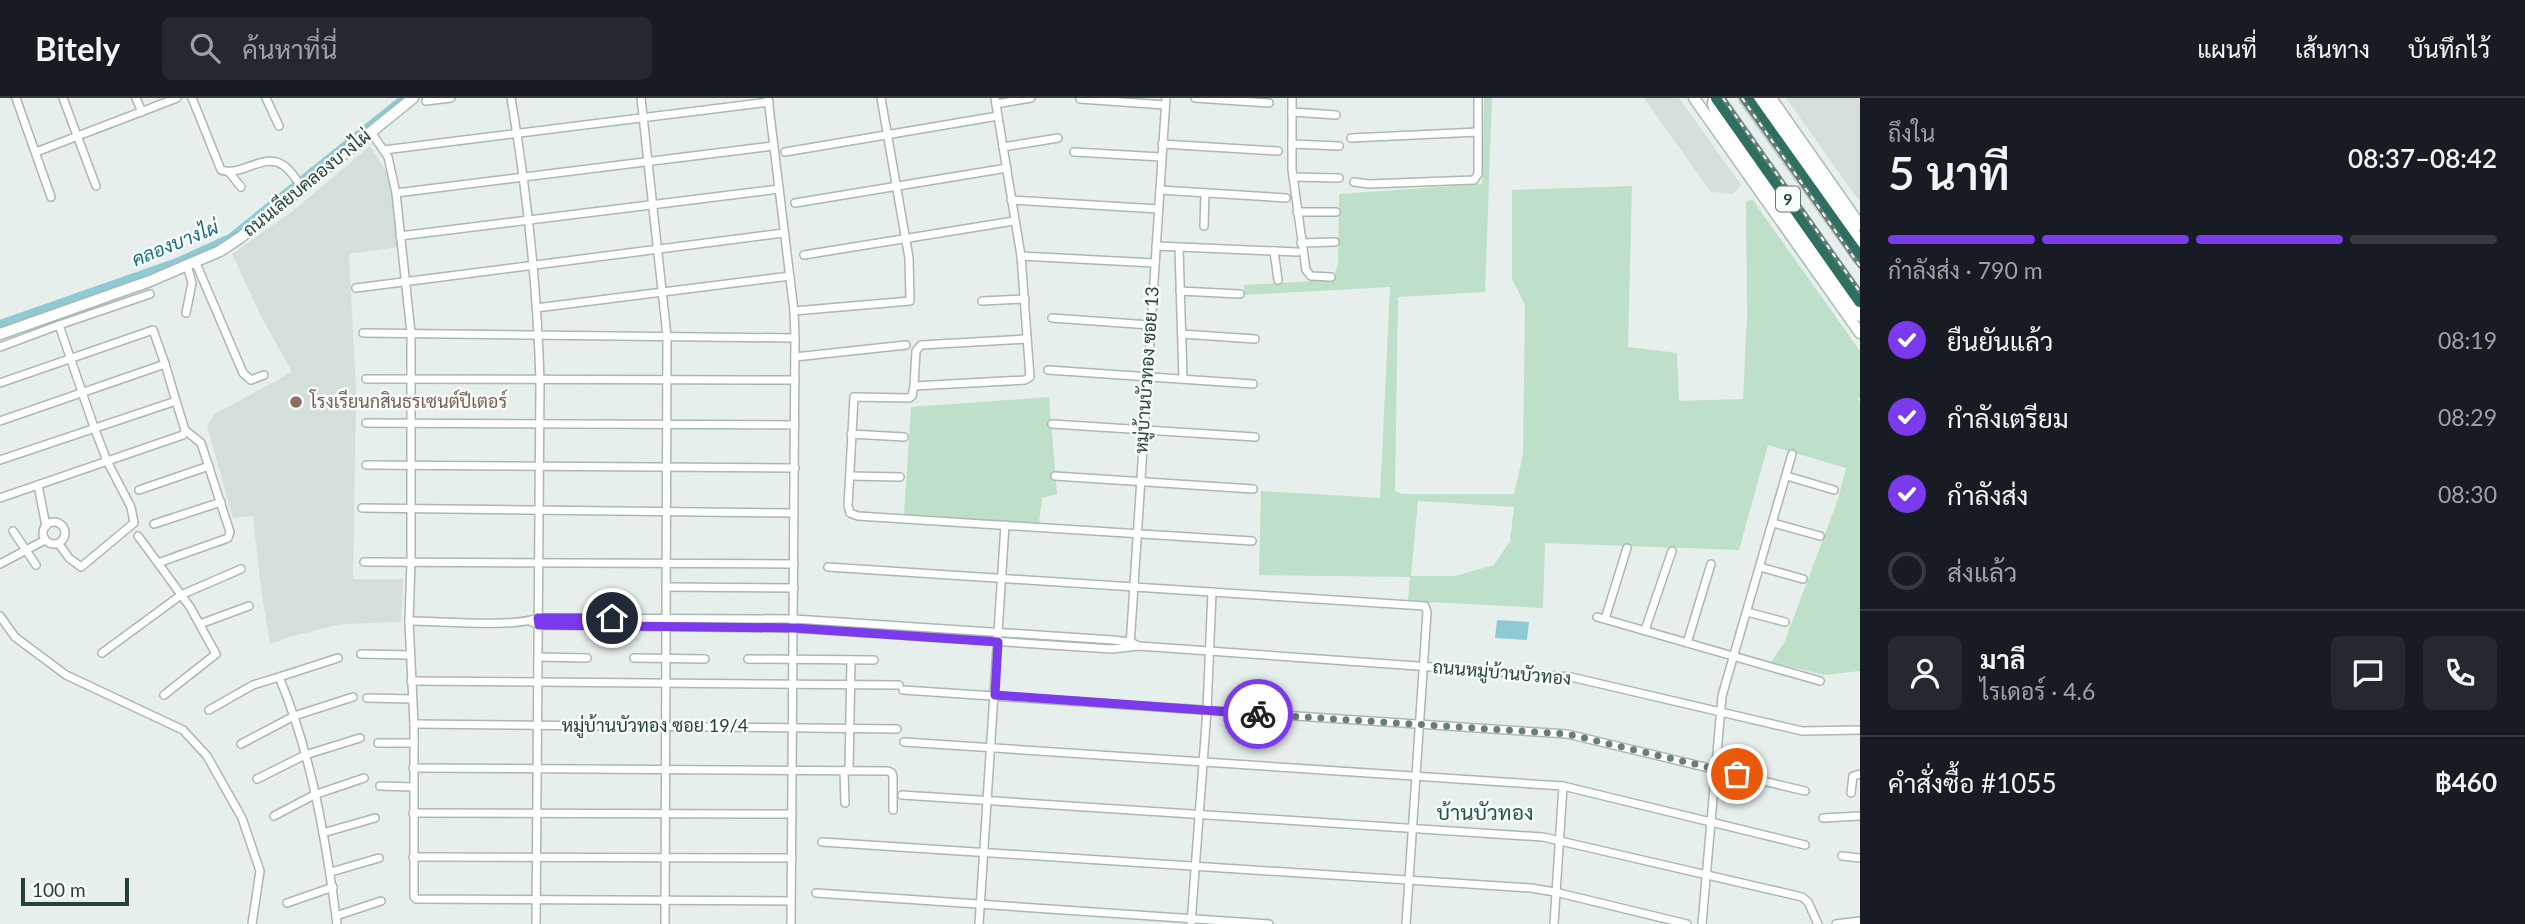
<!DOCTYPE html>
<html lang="th">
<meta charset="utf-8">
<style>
:root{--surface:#171b24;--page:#242831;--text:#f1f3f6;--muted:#9ea1a6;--line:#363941;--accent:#7c3aed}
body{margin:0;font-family:Lato,Sarabun,sans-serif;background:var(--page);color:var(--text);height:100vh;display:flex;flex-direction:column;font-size:26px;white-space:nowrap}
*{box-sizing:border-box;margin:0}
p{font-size:23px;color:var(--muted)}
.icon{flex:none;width:38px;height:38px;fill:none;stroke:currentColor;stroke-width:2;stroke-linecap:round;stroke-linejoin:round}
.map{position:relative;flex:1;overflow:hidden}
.details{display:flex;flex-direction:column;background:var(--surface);width:665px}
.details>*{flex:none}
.scale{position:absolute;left:21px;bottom:18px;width:108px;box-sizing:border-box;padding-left:7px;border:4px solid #24423a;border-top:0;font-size:19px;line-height:24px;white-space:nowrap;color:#24423a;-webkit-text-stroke:5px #f7fbf9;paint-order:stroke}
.pin{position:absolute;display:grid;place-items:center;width:60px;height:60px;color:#fff;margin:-30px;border:4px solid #fff;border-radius:50%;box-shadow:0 2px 7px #0007}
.courier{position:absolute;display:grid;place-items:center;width:70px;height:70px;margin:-35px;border:5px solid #7c3aed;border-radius:50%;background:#fff;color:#222;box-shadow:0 2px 9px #0007}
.summary em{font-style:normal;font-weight:600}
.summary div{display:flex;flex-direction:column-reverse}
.summary{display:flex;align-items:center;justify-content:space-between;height:119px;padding:0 28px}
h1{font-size:46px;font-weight:600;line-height:52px}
.bar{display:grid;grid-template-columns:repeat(4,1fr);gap:10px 7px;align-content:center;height:84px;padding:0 28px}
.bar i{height:9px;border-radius:5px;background:var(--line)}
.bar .active{background:var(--accent)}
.bar p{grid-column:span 4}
.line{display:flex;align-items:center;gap:18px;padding:0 28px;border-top:2px solid var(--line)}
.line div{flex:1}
.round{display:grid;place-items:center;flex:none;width:74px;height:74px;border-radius:10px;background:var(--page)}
ol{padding:0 28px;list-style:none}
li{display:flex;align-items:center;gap:21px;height:77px}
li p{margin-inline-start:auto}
li .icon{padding:7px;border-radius:50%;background:var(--accent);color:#fff;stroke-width:4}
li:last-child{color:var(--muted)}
li i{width:38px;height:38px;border:4px solid var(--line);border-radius:50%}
header{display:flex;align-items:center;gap:42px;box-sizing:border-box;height:98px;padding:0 35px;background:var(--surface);border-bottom:2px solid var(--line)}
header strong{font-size:33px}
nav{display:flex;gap:38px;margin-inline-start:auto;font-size:24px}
.search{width:490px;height:63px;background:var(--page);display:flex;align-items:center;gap:18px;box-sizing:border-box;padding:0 24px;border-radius:10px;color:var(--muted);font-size:26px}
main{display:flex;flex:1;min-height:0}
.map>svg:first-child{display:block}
.built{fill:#d4dfda}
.green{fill:#bfe0c8;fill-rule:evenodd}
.water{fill:#8ec9d4}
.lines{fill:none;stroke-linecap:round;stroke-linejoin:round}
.canal{stroke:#8ec9d4;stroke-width:8}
.street-casing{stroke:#a8b8b2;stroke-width:10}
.secondary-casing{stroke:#a4bbb3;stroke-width:13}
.highway-casing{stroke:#c2cac8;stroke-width:16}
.street{stroke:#fff;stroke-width:7}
.secondary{stroke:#fff;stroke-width:10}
.highway{stroke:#2f6f62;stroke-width:12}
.rail-casing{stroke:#5f7d75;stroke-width:4.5}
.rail{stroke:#f7fbf9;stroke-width:2;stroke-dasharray:5;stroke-linecap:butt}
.done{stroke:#687f78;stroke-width:7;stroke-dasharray:0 12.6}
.route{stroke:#7c3aed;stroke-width:9}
.education-dot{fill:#8d6e63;stroke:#f7fbf9;stroke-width:2.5}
.labels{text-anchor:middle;stroke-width:5;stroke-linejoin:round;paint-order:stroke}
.shield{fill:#f7fbf9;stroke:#637a73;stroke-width:2}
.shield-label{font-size:16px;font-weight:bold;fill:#24423a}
.street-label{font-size:18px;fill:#24423a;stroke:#f7fbf9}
.education-label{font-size:18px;fill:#785e54;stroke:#f7fbf9;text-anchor:start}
.water-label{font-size:19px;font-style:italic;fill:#1c6f80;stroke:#f7fbf9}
.quarter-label{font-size:21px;fill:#1f5548;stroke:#f7fbf9}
</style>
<header>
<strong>Bitely</strong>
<div class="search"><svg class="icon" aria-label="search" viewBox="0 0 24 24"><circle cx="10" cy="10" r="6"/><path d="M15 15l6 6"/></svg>ค้นหาที่นี่</div>
<nav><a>แผนที่</a><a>เส้นทาง</a><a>บันทึกไว้</a></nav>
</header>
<main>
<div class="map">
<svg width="1860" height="826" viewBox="0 0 1860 826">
<rect width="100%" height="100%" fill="#e6efeb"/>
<g class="built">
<polygon points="1644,0 1679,0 1741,87 1733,96 1711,94"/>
<polygon points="1786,0 1860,0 1860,104"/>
<polygon points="370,48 389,78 398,149 349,156 356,292 353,481 403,481 401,524 341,526 289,539 270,546 260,483 253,418 233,420 207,328 215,316 292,274 262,220 232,156 294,112"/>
</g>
<g class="green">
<path d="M 1484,0 L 1492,0 L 1485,194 L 1398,199 L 1395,393 L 1402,396 L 1514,396 L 1523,357 L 1525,207 L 1512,181 L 1512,92 L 1632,88 L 1628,249 L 1677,255 L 1679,303 L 1743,301 L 1747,218 L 1746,104 L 1752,101 L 1860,253 L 1860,299 L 1858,301 L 1860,304 L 1860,573 L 1824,577 L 1771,564 L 1784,545 L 1838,401 L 1846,370 L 1768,347 L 1739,452 L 1545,445 L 1543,510 L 1408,503 L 1410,479 L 1259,477 L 1261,393 L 1380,400 L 1390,189 L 1244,197 L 1244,187 L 1333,182 L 1338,165 L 1339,96 L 1482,86 ZM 1418,403 L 1514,409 L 1510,443 L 1494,467 L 1455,478 L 1411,478 Z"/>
<polygon points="1049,299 1057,396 1042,400 1039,425 904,417 911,309"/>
</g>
<polygon class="water" points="1497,522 1529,524 1527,542 1495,540"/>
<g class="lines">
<polyline class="canal" points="0,226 177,164 230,140 404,0"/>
<defs>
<g id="street">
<polyline points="16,0 51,99"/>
<polyline points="63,0 96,88"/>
<polyline points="136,0 142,14"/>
<path d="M 192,0 L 221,72 C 241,79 264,54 283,67 C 291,72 296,82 302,89"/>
<polyline points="266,0 279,28"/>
<path d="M 511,0 C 527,93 537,188 540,282 L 536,826"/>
<polyline points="641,0 667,238 665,826"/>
<polyline points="768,0 794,213 795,240 791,826"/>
<polyline points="995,0 1021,158 1030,279 1025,282 914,288 912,298 909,300 854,299 848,408 850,415 858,418 1252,443"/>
<polyline points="1195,0 1269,5"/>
<polyline points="1292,0 1292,71 1306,172 1311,178 1331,179"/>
<polyline points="1080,1 1165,7"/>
<polyline points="426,3 451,0"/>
<polyline points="996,6 1031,0"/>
<polyline points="1292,14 1336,17"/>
<polyline points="371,34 388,59 396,95 411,235 411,464 409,523 414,626 414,799 416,801 791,803"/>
<polyline points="1351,40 1478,34"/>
<polyline points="1162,46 1278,53"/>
<polyline points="1292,46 1339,48"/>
<polyline points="1003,49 1058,40"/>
<polyline points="384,52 769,4"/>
<polyline points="36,54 177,0"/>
<polyline points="785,54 998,18"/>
<polyline points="1074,54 1161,59"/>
<polyline points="229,74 241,89"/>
<polyline points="1293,79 1339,80"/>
<polyline points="1354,84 1369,86 1474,82 1478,76 1478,0"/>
<polyline points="1160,92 1286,100"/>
<polyline points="396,95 773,48"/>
<polyline points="1011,102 1158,111"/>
<polyline points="795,105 1007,70"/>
<polyline points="1297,114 1336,114"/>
<polyline points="1204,128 1205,95"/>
<polyline points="400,138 779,91"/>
<polyline points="1301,145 1335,144"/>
<polyline points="1156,148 1297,154"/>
<polyline points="1179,150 1183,281"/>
<polyline points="1274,153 1278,182"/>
<polyline points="804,157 1014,123"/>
<polyline points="1021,158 1154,165"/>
<polyline points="195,163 243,275 251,282 264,277"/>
<polyline points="356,190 784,135"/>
<polyline points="1180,193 1240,196"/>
<polyline points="982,203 1025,201"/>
<polyline points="536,210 790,178"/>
<polyline points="794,213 910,203 909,160 881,0"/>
<polyline points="186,215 192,185 187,167"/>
<polyline points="1052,220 1150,227"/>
<polyline points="59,227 150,196"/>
<polyline points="363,235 795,240"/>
<polyline points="1182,236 1255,241"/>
<polyline points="0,249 59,227 94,329 107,363 131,409 134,425 81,469 69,460 59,446"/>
<polyline points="795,259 906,247"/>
<polyline points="1048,272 1253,286"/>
<polyline points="366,281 795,282"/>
<polyline points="0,285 153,232 165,266 0,323"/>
<polyline points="914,288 916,253 921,247 1027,241"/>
<polyline points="366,325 795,327"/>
<polyline points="1052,326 1255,339"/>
<polyline points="851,336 904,339"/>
<polyline points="0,362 176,303 165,266"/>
<polyline points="366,367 795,370"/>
<polyline points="850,378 900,379"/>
<polyline points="1055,378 1253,391"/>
<polyline points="1787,378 1834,392"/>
<polyline points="38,387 46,428"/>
<polyline points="139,392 209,368"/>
<polyline points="0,400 183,337 185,332 176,303"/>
<polyline points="362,410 794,415"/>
<circle cx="54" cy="435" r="11"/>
<polyline points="1773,425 1820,438"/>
<polyline points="154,426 221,404"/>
<polyline points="13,433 36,467"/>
<polyline points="138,438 158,465 228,440 230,434 201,345 185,332"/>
<polyline points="364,464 794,466"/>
<polyline points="158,465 190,509 216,556 164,597"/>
<polyline points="0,466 45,442"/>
<polyline points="828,469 1425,508 1427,514 1406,826"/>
<polyline points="1760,469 1803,481"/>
<polyline points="666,489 794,490"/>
<polyline points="1747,514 1785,524"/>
<polyline points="0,518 15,539 66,577 183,632 207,658 242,720 260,773 252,826"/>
<polyline points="1597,519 1820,583"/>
<polyline points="1605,521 1627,450"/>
<path d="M 409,523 C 440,523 512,530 538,520 L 794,521 L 1113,542 L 1130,544 L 1139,548"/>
<polyline points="530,523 539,527 794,530 1112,551 1139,548 1571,579 1802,633 1860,632"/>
<polyline points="200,526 249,508"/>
<polyline points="1645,532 1672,453"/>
<polyline points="1687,545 1711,466"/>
<polyline points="1130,548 1166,0"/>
<polyline points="102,555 181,497 241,471"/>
<polyline points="361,556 410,557"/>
<polyline points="539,559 587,560"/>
<polyline points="634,560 705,561"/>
<polyline points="748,561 874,562"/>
<polyline points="279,579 338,560"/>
<polyline points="411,583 899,587"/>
<polyline points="903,592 1567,636 1805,693"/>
<polyline points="367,600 411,601"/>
<path d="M 209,612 L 253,587 L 279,579 C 312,657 326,743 337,826"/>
<polyline points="414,626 897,631"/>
<polyline points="904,644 1563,688 1805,747"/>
<polyline points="378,645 414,645"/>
<polyline points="241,646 294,618 353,599"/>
<polyline points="413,670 888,673 892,675 893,679 893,712"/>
<polyline points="844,673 845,705"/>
<polyline points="849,673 851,562"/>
<polyline points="257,681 305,657 360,640"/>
<polyline points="380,688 413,689"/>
<polyline points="1851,695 1853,678 1860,676"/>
<polyline points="902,697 1543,739 1802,799 1808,804 1818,826"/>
<polyline points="413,715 792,716"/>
<polyline points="274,718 314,697 364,680"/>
<polyline points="1823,720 1860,718"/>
<polyline points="323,735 375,720"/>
<polyline points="822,744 1531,790 1555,794 1687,826"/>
<polyline points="1842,758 1860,760"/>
<polyline points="413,759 792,760"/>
<polyline points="331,774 379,760"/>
<polyline points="816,795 1269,826"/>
<polyline points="287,805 333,789"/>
<polyline points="336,818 381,803"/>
<polyline points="979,826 1005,427"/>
<polyline points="1191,826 1207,612 1212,494"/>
<polyline points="1554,826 1563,688"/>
<polyline points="1702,826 1722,598 1792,356"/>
<polyline points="1836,826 1860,823"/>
</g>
<g id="secondary">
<polyline points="1694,0 1860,235"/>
<polyline points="1714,0 1713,6 1716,15 1756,75 1860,218"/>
<polyline points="1760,0 1860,143"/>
<polyline points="1771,0 1860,127"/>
<polyline points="0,236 150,183 220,153 241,139 413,0"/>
</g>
<g id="highway">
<polyline points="1717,0 1860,203"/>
<polyline points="1746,0 1860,160"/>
</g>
</defs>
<use href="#street" class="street-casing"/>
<use href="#secondary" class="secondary-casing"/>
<use href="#highway" class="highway-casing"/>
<use href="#street" class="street"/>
<use href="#secondary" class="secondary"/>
<use href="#highway" class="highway"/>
<defs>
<g id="rail">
<polyline points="1723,0 1860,194"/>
<polyline points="1742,0 1860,168"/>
</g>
</defs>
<use href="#rail" class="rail-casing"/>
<use href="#rail" class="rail"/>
</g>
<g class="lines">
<polyline class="done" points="1258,616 1567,636 1737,676"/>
<polyline class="route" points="612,520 538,520 539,527 794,530 998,544 995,597 1258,616"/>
</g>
<circle class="education-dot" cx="296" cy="304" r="7"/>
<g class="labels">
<rect class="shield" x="1776" y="88.5" width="24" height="25" rx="5"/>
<g class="shield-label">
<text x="1788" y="107">9</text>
</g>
<g class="street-label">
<text transform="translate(307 85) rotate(-39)" y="6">ถนนเลียบคลองบางไผ่</text>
<text transform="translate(1147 272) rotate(-86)" y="6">หมู่บ้านบัวทอง ซอย 13</text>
<text transform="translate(1502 575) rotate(5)" y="6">ถนนหมู่บ้านบัวทอง</text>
<text x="655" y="634">หมู่บ้านบัวทอง ซอย 19/4</text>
</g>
<g class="education-label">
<text x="310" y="310">โรงเรียนกสินธรเซนต์ปีเตอร์</text>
</g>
<g class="water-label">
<text transform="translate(175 145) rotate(-22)" y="7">คลองบางไผ่</text>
</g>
<g class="quarter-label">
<text x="1485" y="722">บ้านบัวทอง</text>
</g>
</g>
</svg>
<div class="scale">100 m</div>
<div class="pin" style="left:1737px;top:676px;background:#ea580c"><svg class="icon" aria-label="bag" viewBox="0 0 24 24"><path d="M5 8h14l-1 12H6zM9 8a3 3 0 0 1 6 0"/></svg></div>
<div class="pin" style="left:612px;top:520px;background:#1f2937"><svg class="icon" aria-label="home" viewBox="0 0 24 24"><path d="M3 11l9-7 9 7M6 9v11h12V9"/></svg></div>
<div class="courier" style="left:1258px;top:616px"><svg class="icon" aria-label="bike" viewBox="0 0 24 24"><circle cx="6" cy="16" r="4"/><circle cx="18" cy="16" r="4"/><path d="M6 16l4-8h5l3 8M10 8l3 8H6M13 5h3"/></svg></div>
</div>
<section class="details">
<div class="summary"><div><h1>5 นาที</h1><p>ถึงใน</p></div><em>08:37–08:42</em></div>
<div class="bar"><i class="active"></i><i class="active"></i><i class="active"></i><i></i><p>กำลังส่ง · 790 m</p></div>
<ol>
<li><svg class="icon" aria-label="check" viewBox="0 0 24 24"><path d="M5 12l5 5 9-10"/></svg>ยืนยันแล้ว<p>08:19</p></li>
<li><svg class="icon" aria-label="check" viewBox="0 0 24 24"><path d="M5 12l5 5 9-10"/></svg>กำลังเตรียม<p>08:29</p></li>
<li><svg class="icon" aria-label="check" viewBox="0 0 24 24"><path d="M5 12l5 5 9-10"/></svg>กำลังส่ง<p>08:30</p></li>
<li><i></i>ส่งแล้ว</li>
</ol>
<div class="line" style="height:126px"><a class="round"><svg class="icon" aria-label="person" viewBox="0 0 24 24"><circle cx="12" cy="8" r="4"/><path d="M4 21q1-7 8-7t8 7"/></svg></a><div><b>มาลี</b><p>ไรเดอร์ · 4.6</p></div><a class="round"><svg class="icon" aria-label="chat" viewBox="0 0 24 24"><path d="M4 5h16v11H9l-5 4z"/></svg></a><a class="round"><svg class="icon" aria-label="phone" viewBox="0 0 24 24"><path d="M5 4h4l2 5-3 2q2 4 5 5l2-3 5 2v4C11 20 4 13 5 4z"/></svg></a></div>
<div class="line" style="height:91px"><div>คำสั่งซื้อ #1055</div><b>฿460</b></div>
</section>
</main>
